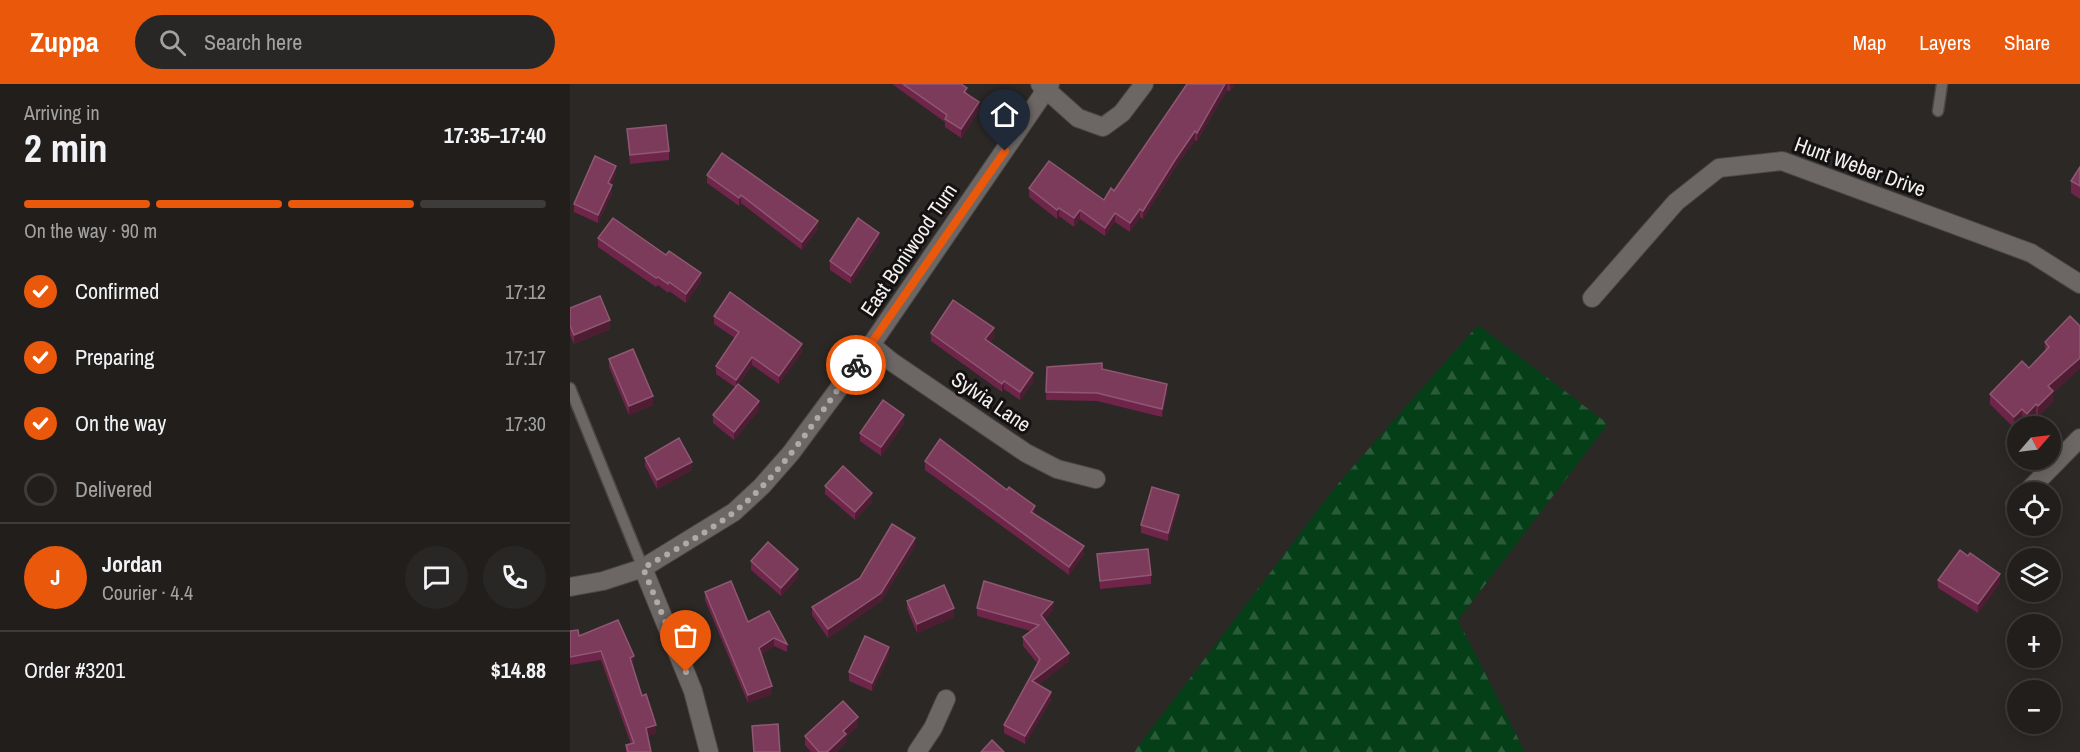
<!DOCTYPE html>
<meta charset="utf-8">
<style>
:root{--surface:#211e1c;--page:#292725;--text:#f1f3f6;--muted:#a2a2a3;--line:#3e3c3b;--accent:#ea580c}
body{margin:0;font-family:"Archivo Narrow",sans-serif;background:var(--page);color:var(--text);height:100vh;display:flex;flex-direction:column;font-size:22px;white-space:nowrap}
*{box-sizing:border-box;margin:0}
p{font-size:20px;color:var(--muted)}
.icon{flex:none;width:33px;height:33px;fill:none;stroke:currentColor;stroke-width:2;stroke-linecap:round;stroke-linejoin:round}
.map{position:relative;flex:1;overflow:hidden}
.drawer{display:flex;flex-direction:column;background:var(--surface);width:570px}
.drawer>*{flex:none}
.needle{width:39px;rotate:62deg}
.fabs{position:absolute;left:1437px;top:332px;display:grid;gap:12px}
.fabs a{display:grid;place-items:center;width:54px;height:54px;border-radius:50%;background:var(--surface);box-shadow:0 3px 15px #0003,0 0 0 2px var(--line);font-size:30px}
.pin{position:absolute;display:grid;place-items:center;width:51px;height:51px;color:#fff;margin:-62px -26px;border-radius:50% 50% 50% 0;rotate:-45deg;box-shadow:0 0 6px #0007}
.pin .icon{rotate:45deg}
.courier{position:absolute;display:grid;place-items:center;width:60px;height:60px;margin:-30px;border:4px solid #ea580c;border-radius:50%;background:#fff;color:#222;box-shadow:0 2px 8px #0007}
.headline em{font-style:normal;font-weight:800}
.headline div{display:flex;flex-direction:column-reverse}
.headline{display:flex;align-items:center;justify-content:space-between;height:102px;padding:0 24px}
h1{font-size:39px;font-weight:800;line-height:45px}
.bar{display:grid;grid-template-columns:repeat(4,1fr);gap:9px 6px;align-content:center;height:72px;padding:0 24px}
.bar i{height:8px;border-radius:4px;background:var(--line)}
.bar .active{background:var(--accent)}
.bar p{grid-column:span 4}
.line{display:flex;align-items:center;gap:15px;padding:0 24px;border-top:2px solid var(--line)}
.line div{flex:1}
.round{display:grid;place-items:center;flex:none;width:63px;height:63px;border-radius:32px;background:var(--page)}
ol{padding:0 24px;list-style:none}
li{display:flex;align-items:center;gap:18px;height:66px}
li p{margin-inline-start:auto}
li .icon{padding:6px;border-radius:50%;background:var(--accent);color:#fff;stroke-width:4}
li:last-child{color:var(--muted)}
li i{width:33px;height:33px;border:3px solid var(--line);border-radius:50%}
header{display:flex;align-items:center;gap:36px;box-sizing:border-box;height:84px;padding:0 30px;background:var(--accent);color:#fff}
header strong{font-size:28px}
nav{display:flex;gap:33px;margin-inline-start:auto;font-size:21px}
.search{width:420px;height:54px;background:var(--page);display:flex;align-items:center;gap:15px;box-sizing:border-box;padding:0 21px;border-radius:33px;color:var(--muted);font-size:22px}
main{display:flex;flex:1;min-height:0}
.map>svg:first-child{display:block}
.forest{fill:url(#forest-firs)}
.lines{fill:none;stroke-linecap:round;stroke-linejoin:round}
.lane-casing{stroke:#4a4745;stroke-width:13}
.street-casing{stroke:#4a4745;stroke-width:20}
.lane{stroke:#6c6765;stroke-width:10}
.street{stroke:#6c6765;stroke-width:18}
.wall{fill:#6e2549}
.shaded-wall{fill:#4e1d33}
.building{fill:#7c3b5a;stroke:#8f5772;stroke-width:1.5}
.done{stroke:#adaaa9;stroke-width:6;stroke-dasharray:0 10.8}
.route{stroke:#ea580c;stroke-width:8}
.labels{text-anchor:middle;stroke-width:6;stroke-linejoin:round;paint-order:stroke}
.street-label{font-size:21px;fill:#f3f0ef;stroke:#131111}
</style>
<header>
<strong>Zuppa</strong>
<div class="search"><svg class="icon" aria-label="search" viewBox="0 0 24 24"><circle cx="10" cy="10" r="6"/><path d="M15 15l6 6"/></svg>Search here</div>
<nav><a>Map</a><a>Layers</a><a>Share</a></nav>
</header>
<main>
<section class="drawer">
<div class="headline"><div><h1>2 min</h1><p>Arriving in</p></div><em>17:35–17:40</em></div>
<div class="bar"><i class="active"></i><i class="active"></i><i class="active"></i><i></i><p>On the way · 90 m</p></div>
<ol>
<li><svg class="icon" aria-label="check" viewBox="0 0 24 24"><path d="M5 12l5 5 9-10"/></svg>Confirmed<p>17:12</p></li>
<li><svg class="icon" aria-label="check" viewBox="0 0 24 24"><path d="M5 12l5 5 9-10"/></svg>Preparing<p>17:17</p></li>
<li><svg class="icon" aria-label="check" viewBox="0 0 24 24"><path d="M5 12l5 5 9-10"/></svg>On the way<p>17:30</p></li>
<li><i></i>Delivered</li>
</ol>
<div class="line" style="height:108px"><b class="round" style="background:var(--accent);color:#fff">J</b><div><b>Jordan</b><p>Courier · 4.4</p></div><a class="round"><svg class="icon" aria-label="chat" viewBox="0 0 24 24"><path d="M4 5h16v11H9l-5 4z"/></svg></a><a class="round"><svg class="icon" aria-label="phone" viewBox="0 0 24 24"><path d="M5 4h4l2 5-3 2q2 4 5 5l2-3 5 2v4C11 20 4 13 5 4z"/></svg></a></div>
<div class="line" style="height:78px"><div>Order #3201</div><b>$14.88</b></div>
</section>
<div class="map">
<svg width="1510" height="668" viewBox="0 0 1510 668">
<defs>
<pattern id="forest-firs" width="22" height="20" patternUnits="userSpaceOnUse" patternTransform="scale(1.5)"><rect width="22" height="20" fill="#053f17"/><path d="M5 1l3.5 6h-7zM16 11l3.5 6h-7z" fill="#2a5b39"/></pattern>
</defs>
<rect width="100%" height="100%" fill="#2c2826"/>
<polygon class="forest" points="908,241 1038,340 888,536 955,668 564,668 766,402"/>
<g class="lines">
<defs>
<g id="lane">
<polyline points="1368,27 1372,0"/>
<polyline points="0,304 73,484"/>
</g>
<g id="street">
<polyline points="470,0 508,34 533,43 552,29 574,0"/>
<polyline points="1022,214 1106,118 1149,84 1212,77 1461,169 1510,200"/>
<polyline points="301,261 322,278 456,369 487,385 526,395"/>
<polyline points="1457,408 1510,354"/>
<polyline points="1445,420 1448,418"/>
<polyline points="73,484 123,607 139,668"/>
<polyline points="0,503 33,497 73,484 164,428 192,402 221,369 301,261 480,0"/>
<polyline points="347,668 363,644 376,615"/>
</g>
</defs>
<use href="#lane" class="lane-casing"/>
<use href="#street" class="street-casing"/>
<use href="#lane" class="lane"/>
<use href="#street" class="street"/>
</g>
<g class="wall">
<polygon points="322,0 391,0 409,26 391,54 375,43 375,38"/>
<polygon points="617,0 665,0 660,7 657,6 627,57 625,56 605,84 573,135 570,133 560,148 545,138 535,152 510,135 504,143 489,132 487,135 459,113 459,104 534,116 544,107"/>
<polygon points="57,45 99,67 99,76 60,80"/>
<polygon points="1510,83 1510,115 1501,109 1501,97"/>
<polygon points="46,90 41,101 42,109 28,139 4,128 4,120"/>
<polygon points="137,91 248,145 232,166 171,119 169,122 137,99"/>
<polygon points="28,154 131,197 116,219 99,207 98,209 88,201 86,203 28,163"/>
<polygon points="309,157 281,200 260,186 260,177"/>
<polygon points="0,224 40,245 4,260 0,251"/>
<polygon points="144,232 232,268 209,300 182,281 169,300 189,326 164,356 143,339 143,331 165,303 146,290 146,282 165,254 144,240"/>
<polygon points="1510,242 1510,284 1483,309 1483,317 1468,333 1466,330 1457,340 1452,335 1444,344 1420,320 1420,310 1459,284 1475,267 1475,258"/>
<polygon points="361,249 424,253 419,259 463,298 450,316 434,305 432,308 361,257"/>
<polygon points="39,275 83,321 59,331 39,283"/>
<polygon points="477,283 532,285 597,308 592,333 527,317 476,316"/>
<polygon points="334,339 311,372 290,357 290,349"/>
<polygon points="75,374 122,386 87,405 75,382"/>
<polygon points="355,377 465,431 514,470 499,491 355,386"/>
<polygon points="255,402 302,418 285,436 255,410"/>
<polygon points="609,419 598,457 571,449 571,441"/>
<polygon points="345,462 311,517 258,554 242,531 242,523"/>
<polygon points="527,470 581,491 581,500 530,505"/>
<polygon points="1398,472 1430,499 1408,529 1368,504 1368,496"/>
<polygon points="181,477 228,493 211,512 181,486"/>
<polygon points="135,508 178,538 217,560 217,568 204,562 191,571 202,610 178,619 135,516"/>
<polygon points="337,517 384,533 347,549 337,525"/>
<polygon points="407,524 483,526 474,536 499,577 468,601 481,616 455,660 434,649 434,641 468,580 453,562 453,553 461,547 407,532"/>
<polygon points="0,547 64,581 62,581 86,649 78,652 81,668 56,668 56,661 61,660 31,576 0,581"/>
<polygon points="319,571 302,607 279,597 279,588"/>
<polygon points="288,641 276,653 276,658 266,668 241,668 235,661 235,652"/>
</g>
<g class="shaded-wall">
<polygon points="655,0 657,0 657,6 627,57 627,49"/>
<polygon points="660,0 665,0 660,7"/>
<polygon points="409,18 409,26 391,54 391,45"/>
<polygon points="625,47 625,56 605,84 573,135 573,127 605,76"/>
<polygon points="46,82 46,90 38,108 38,99"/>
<polygon points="42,101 42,109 28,139 28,131"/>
<polygon points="171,111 171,119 169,122 169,114"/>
<polygon points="489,124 489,132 487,135 487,126"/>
<polygon points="570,125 570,133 560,148 560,139"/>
<polygon points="510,126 510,135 504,143 504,134"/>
<polygon points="545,129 545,138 535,152 535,144"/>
<polygon points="248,137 248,145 232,166 232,158"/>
<polygon points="309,149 309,157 281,200 281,192"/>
<polygon points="131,189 131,197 116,219 116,210"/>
<polygon points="40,236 40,245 4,260 4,251"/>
<polygon points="424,244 424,253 415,264 415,255"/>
<polygon points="232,260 232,268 209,300 209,292"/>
<polygon points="182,273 182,281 166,304 166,296"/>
<polygon points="1510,274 1510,284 1483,309 1483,317 1468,333 1468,322 1478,302"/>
<polygon points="463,289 463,298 450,316 450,308"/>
<polygon points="434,297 434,305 432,308 432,300"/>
<polygon points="597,300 597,308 592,333 592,325"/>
<polygon points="83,312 83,321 59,331 59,322"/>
<polygon points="189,317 189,326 164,356 164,348"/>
<polygon points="1466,320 1466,330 1457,340 1457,330"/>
<polygon points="1452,325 1452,335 1444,344 1444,333"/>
<polygon points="334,331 334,339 311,372 311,363"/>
<polygon points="122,378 122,386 87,405 87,396"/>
<polygon points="302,409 302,418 285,436 285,428"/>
<polygon points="609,411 609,419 598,457 598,449"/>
<polygon points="465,422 465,430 461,428"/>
<polygon points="345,454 345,462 311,517 258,554 258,545"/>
<polygon points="514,462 514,470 499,491 499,483"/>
<polygon points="228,485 228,493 211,512 211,504"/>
<polygon points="1430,490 1430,499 1408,529 1408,520"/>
<polygon points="483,518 483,526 471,539 471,531"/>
<polygon points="384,524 384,533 347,549 347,540"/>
<polygon points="204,554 204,562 189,573 189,564"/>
<polygon points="319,563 319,571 302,607 302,599"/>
<polygon points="499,569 499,577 462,606 462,597"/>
<polygon points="64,572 64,581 60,582 60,574"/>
<polygon points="202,602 202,610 178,619 178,611"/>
<polygon points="481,608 481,616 455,660 455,652"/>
<polygon points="288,633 288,641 276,653 276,658 266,668 257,668 273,647"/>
<polygon points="86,641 86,649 76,653 76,644"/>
</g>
<g class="building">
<polygon points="333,0 391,0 397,4 394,8 409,18 391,45 375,35 377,31"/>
<polygon points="617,0 655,0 627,49 625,47 605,76 573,127 570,125 560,139 545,129 535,144 510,126 504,134 489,124 487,126 459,104 479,77 534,116 541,104 544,107"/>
<polygon points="96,41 99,67 60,71 57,45"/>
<polygon points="152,69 248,137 232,158 171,111 169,114 137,91"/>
<polygon points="25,72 46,82 38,99 42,101 28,131 4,120"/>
<polygon points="1510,83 1510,102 1501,97"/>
<polygon points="43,134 96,171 99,167 131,189 116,210 99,198 98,200 88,193 86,194 28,154"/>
<polygon points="288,134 309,149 281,192 260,177"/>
<polygon points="160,208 232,260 209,292 182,273 166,296 146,282 169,248 144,232"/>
<polygon points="30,212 40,236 4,251 0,242 0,224"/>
<polygon points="383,216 424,244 415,255 463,289 450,308 434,297 432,300 361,249"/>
<polygon points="1500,232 1510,242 1510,274 1478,302 1483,307 1468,322 1466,320 1457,330 1452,325 1444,333 1420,310 1452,277 1459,284 1479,263 1475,258"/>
<polygon points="63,265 83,312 59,322 39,275"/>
<polygon points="532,279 532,285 597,300 592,325 527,309 476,308 477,283"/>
<polygon points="168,300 189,317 164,348 143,331"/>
<polygon points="313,316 334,331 311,363 290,349"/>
<polygon points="109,354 122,378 87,396 75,374"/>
<polygon points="370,355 437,406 439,403 465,422 461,428 514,462 499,483 355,377"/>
<polygon points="273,382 302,409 285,428 255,402"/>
<polygon points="582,403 609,411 598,449 571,441"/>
<polygon points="322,440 345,454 311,509 258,545 242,523 290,494"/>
<polygon points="198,458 228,485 211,504 181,477"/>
<polygon points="578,465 581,491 530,497 527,470"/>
<polygon points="1390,466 1398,472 1400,469 1430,490 1408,520 1368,496"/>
<polygon points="161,497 178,538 199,527 217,560 204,554 189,564 202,602 178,611 135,508"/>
<polygon points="414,497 483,518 471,531 499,569 462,597 481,608 455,652 434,641 470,575 453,553 469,541 407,524"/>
<polygon points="374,501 384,524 347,540 337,517"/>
<polygon points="48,536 64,572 60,574 72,612 76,610 86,641 76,644 81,668 58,668 56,661 64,659 31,567 0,573 0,547 8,546 9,552"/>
<polygon points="295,552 319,563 302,599 279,588"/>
<polygon points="273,617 288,633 273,647 276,650 257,668 249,668 235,652"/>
<polygon points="208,640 210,668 184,668 182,642"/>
<polygon points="422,656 434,668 411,668"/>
</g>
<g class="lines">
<path class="done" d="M 116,588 L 73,484 C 103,467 135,450 163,429 C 213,390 248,331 286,281"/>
<polyline class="route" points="286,281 435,67"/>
</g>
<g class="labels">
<g class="street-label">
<text transform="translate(1290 83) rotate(20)" y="7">Hunt Weber Drive</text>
<text transform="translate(339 166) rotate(-56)" y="7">East Boniwood Turn</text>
<text transform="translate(421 318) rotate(34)" y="7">Sylvia Lane</text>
</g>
</g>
</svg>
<div class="fabs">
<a><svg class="needle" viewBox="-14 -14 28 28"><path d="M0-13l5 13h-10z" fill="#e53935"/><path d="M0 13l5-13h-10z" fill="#a2a2a3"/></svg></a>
<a><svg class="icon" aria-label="locate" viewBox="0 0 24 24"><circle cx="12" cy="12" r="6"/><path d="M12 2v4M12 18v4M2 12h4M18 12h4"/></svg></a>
<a><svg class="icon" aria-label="layers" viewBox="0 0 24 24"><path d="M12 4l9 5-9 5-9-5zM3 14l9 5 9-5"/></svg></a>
<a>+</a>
<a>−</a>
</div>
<div class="pin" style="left:116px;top:588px;background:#ea580c"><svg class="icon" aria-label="bag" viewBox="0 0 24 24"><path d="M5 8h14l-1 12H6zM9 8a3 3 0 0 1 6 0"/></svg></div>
<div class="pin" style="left:435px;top:67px;background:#1f2937"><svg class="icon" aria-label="home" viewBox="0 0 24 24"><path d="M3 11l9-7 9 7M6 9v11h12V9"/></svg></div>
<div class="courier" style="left:286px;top:281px"><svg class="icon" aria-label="bike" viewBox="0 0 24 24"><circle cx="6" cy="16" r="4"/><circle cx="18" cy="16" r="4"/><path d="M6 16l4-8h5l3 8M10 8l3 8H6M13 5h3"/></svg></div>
</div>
</main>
